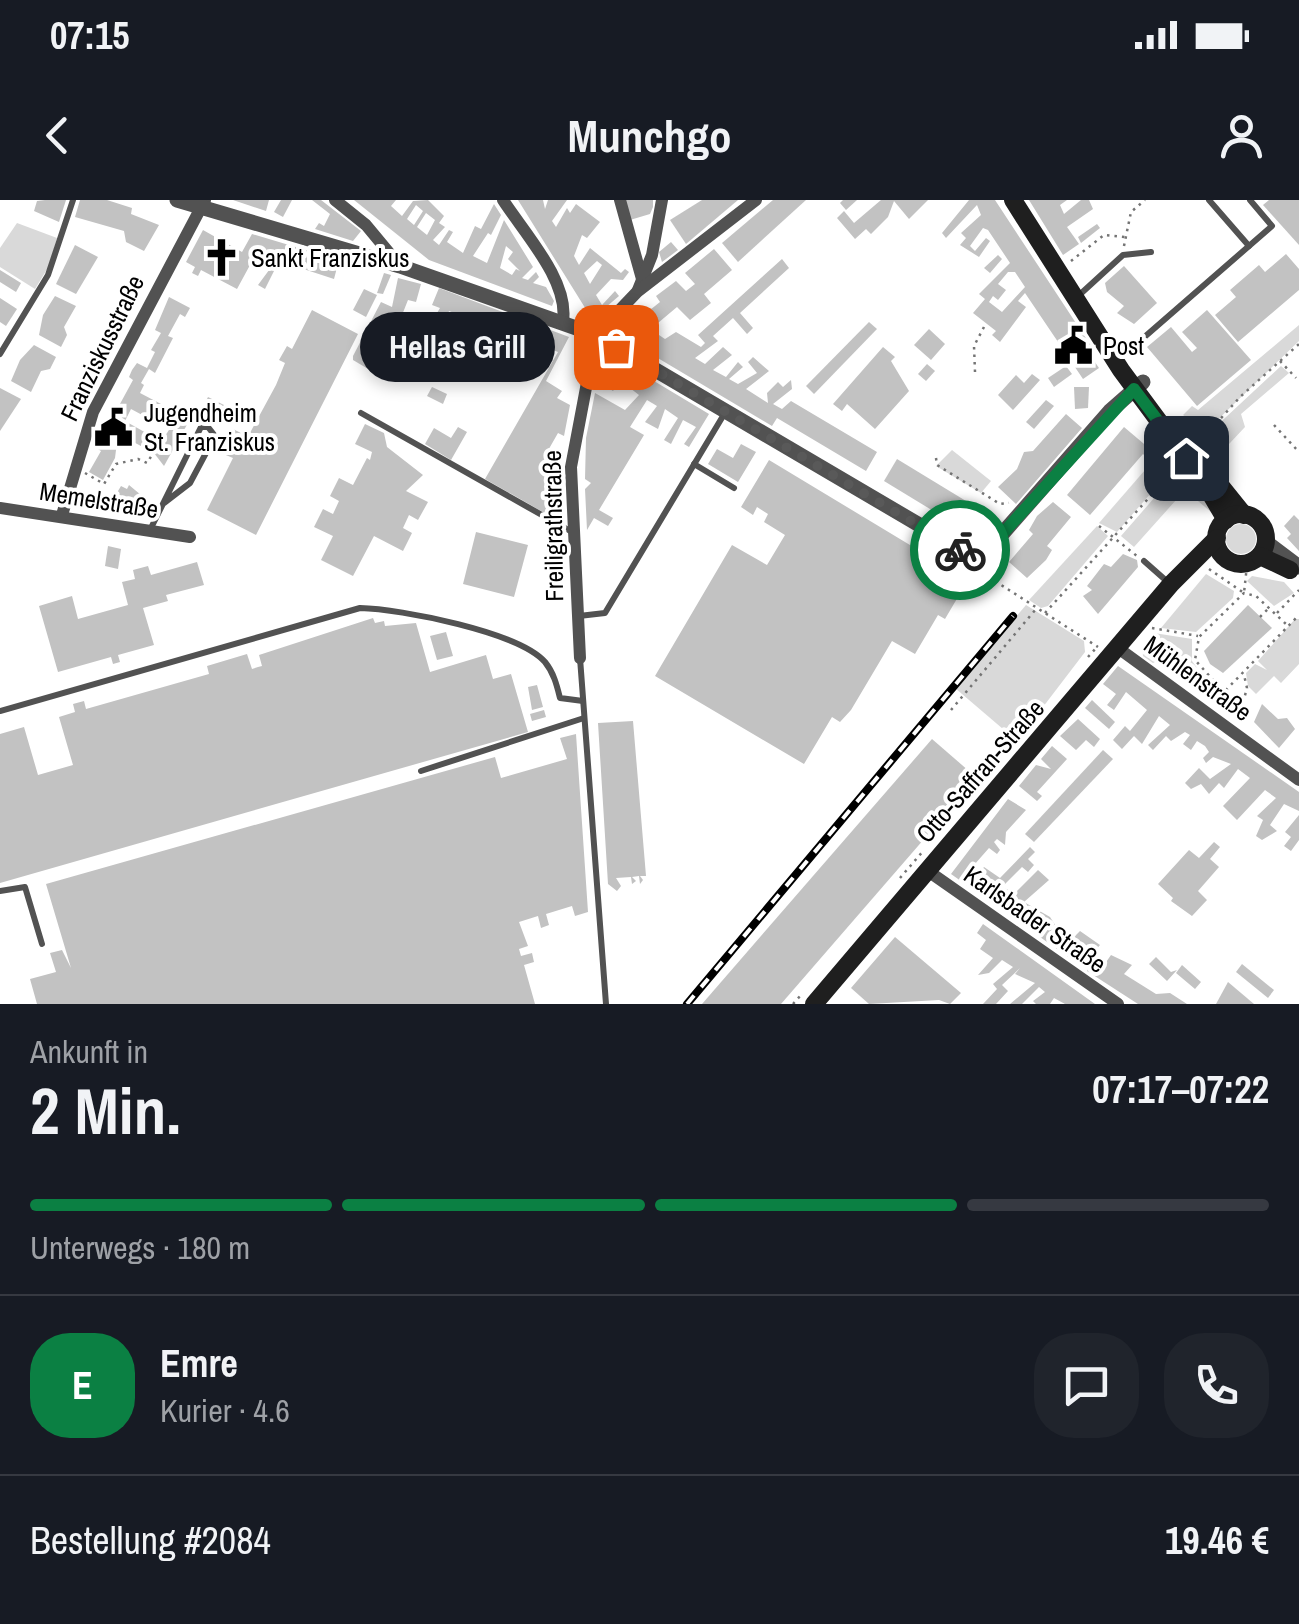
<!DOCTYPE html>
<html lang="de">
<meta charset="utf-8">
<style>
:root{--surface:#171b24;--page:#20242c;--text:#f1f3f6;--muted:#9ea1a6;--line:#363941;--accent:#0b8043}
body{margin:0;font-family:"Archivo Narrow",sans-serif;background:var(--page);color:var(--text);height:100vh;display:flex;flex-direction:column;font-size:38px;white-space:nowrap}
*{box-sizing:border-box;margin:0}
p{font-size:32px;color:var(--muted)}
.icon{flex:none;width:55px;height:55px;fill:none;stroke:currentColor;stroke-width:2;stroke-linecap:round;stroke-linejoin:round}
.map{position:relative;height:804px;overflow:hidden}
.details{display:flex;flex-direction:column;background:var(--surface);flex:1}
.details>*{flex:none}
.pin{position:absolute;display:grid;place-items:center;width:85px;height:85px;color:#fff;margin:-42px;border-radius:20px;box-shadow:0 5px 15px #0006}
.courier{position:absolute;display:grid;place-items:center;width:100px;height:100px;margin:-50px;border:8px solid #0b8043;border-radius:50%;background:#fff;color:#222;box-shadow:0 2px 12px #0007}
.bubble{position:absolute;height:70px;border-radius:35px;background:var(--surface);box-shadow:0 5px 15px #0003;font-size:32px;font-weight:700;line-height:70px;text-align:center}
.summary em{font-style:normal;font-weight:700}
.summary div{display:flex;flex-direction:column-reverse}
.summary{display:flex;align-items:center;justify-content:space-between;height:170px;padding:0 30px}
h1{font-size:65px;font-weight:700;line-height:75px}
.bar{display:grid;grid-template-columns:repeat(4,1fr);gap:15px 10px;align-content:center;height:120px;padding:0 30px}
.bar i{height:12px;border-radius:8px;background:var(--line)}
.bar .selected{background:var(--accent)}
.bar p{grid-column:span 4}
.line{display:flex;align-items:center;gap:25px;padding:0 30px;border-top:2px solid var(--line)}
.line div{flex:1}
.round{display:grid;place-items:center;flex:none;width:105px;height:105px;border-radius:40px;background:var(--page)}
.status{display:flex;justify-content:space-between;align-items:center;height:70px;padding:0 50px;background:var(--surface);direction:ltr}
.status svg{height:28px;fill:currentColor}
header{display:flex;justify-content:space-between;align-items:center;height:130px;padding:0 30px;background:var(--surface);font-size:45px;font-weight:700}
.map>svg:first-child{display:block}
.green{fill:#d9d9d9}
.building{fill:#c2c2c2;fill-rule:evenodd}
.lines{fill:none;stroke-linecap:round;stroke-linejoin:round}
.path{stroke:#747474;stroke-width:2.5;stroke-dasharray:2.5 5;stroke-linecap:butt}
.service{stroke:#525252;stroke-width:6}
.minor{stroke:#525252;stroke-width:12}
.tertiary{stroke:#525252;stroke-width:15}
.secondary{stroke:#1f1f1f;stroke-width:18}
.rail-casing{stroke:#000;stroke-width:8}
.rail{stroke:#fff;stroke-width:4;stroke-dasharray:11;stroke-linecap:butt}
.done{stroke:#595959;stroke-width:10;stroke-dasharray:0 18}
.route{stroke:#0b8043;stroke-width:12}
.labels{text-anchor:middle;stroke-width:8;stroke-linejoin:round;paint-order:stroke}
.poi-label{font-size:25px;fill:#000;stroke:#fff;text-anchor:start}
.street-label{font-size:25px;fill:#000;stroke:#fff}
</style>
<div class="status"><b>07:15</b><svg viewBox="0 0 49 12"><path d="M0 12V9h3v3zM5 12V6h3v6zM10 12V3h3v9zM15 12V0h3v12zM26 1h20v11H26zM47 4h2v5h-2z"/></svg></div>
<header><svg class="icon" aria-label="back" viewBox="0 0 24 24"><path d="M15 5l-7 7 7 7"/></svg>Munchgo<svg class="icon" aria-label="person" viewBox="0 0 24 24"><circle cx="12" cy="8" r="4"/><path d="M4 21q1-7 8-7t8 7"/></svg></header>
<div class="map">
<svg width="1299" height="804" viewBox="0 0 1299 804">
<rect width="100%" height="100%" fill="#fff"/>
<g class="green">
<polygon points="17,23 57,38 49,66 35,89 0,67 0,48"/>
<polygon points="1299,125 1299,141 1205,232 1183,215 1192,206 1198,210"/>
<polygon points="1281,166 1289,173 1241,214 1245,227 1214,260 1209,253 1211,231"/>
<polygon points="1165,247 1178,262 1117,332 1099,323"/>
<polygon points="952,250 991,281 981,293 936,266"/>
<polygon points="1182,266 1214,309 1211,312 1185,290 1134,347 1121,336"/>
<circle cx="1241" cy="339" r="15"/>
<polygon points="1097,326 1108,336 1048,406 1041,408 1029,400"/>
<polygon points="1206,374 1234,391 1233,398 1196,432 1161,428"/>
<polygon points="1252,376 1284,382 1294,393 1274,406 1247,381"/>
<polygon points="1026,405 1084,441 1085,452 1017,541 955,488"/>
<polygon points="1295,419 1299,419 1299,464 1281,483 1274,476 1256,494 1248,486 1246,473 1255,464 1267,470 1258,461"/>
<polygon points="1154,433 1192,439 1192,461 1219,498 1162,458 1153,463 1143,456 1142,447"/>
</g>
<g class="building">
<polygon points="45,0 66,0 59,22 34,11 37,1"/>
<polygon points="80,0 107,0 132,8 131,14 159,25 144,51 126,42 124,31 75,17"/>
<polygon points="233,0 269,0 266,11"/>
<polygon points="281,0 292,0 283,17 274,12"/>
<polygon points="312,0 321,0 361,31 353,41 315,29 319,23 324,26 330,14"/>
<path d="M 354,0 L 396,0 L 391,6 L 402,16 L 413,1 L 428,0 L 444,16 L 439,23 L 445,27 L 433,40 L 439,45 L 449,30 L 453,32 L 447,42 L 463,53 L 475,26 L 481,29 L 494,4 L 501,15 L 491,35 L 488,33 L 473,56 L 487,63 L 504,20 L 533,67 L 522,78 L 528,80 L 536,72 L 539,77 L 533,83 L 546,87 L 554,101 L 552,106 L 429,60 ZM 416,5 L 423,11 L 414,25 L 407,19 ZM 426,13 L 435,20 L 427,35 L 417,27 ZM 506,46 L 513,52 L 508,59 L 520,71 L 516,69 L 512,75 L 500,68 Z"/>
<path d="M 518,0 L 543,0 L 545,9 L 548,0 L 567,0 L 552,21 L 556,27 L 567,8 L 570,13 L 576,4 L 600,22 L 587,38 L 582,35 L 574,56 L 579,65 L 590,48 L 621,73 L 625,69 L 629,72 L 623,80 L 611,79 L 596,95 L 602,105 L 615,91 L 619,96 L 592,119 ZM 597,61 L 602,65 L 590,84 L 584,73 Z"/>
<polygon points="625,0 653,0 653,7 650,14 630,20"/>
<polygon points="702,0 738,0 686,44 670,20"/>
<polygon points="773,0 806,0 738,62 722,43"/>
<polygon points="843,0 857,0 846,10 840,3"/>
<polygon points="881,0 928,0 909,19 894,1 888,17 871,34 866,29 855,39 837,18 844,11 854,23"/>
<path d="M 969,0 L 995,0 L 1093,149 L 1088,152 L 1099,168 L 1083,179 L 1025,93 L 1018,101 L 1026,107 L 1000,142 L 992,135 L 996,131 L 973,113 L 985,99 L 979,94 L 1010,63 L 988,30 L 983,28 L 970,46 L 975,51 L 986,38 L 990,41 L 979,57 L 960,45 L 966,38 L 961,33 L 981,15 L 977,5 L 946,38 L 942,33 ZM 1008,72 L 1015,72 L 1025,87 L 1002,112 L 989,102 L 993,96 L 998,100 L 1006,90 L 998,84 Z"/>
<polygon points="1029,0 1067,0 1060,5 1064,14 1081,0 1089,0 1093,9 1067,27 1079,44 1063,55"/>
<polygon points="1269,0 1299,0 1299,45 1263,5"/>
<polygon points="1097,24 1100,28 1081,43 1078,37"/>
<polygon points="203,30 242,52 252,34 339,60 334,79 279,61 265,89 258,85 275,62 256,54 237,89 201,70 198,76 192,73 195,67 186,62"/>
<polygon points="671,42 678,50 662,62 659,52"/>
<polygon points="75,45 98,57 76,94 56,84"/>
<polygon points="714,49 732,70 704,94 711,103 690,120 677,107 652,128 645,123 632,143 621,136 629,117 637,111 641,117 655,106 660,102 656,96 676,81 686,91 695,84 685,73"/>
<polygon points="1286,54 1299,69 1299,90 1238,142 1215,115 1236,97 1230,90 1259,65 1265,72"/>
<polygon points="998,55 1002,59 990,73 984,68"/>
<polygon points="782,59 789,68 740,113 753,128 747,134 733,118 713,136 718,141 695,158 705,164 723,147 732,155 713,170 726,177 738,162 743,167 729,179 738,184 757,173 748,162 753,157 769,171 746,189 768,203 767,193 778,182 783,187 791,180 792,189 773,204 782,209 791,201 877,252 866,271 777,218 772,226 646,151 656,133 665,139 676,132 701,147 705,143 698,135"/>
<polygon points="1124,66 1157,103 1134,124 1117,113 1124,106 1107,92 1105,83"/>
<polygon points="0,70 21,83 16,92 0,82"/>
<polygon points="384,73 391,75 383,94 377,93"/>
<polygon points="398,78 421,84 416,102 408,100 402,115 396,112 383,137 422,156 413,176 392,166 385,179 353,160 353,156 381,102 392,107"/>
<path d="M 439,88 L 569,137 L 546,181 L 562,191 L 557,198 L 570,205 L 564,236 L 558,233 L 550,247 L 551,278 L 563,281 L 564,324 L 485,279 L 558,152 L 548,148 L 544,155 L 537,144 L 531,161 L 538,165 L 531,178 L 525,174 L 529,169 L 521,164 L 517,172 L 511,169 L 528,141 L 519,137 L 509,154 L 497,147 L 503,131 L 488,126 L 474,156 L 469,154 L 458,174 L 455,172 L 459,154 L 452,161 L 444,157 L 450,145 L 425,133 L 440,108 L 432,105 ZM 449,111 L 476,121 L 463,144 L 459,141 L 466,125 L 461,123 L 454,137 L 442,131 Z"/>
<polygon points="364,89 377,95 366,117 353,110"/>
<polygon points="55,96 76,106 64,127 67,135 61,147 39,135 43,115"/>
<polygon points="169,97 190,108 185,117 180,114 168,136 173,138 155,173 149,169 141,183 144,185 140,193 161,204 154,204 146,217 131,209 125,221 148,234 141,246 118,234 115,258 103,280 89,272 101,251 96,248 133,180 129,177 132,170 137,163 147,168 155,152 151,150 161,133 155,130"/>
<polygon points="0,98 17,109 6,126 0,122"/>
<polygon points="312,110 358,134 256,335 207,310 233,258 221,253 233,229 245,235 251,231 276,185 285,163 279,160 287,146 292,149"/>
<polygon points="1207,110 1251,160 1197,206 1147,147 1171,127 1192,152 1197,148 1182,132"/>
<polygon points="869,122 877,129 814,194 806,186"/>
<polygon points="929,129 945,144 931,160 914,145"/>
<polygon points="34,145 56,157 50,169 41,171 31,192 11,181 20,160"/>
<polygon points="883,147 895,157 891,161 909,191 875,229 847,204 842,211 833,204"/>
<polygon points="624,163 709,214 689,247 684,244 696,227 683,220 671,244 664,240 678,218 665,209 658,229 645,222 657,206 647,200 630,227 644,235 599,310 613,318 608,326 594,318 587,330 585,289 591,283 585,279 586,238 595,193 625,210 639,195 621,181 613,191 600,182 608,168 615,172"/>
<polygon points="927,164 935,171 926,181 918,174"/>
<polygon points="1066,166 1072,174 1054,187 1048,178"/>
<polygon points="1032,174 1040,180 1013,210 998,195 1016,175 1024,183"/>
<polygon points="432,187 447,194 443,204 427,196"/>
<polygon points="1074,187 1089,187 1088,208 1075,209"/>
<polygon points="0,188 21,199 0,231"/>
<polygon points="208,197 224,205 218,217 202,209"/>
<polygon points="1046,200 1054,206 1034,229 1026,222"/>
<polygon points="1066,214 1082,228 1016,304 998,287 1017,269 1024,252 1033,251"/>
<polygon points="178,216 189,221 164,266 154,253"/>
<polygon points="365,224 384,233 387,247 423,275 406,291 428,302 418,320 409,315 403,328 412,333 403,351 374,336 353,376 321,360 333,336 314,327 323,309 333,314 339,301 330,296 339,278 353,285 367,258 370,260 372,252 355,244"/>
<polygon points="458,227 467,232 451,260 425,244 434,228 451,238"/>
<polygon points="1124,227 1150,249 1155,242 1161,247 1149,260 1143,254 1090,315 1067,295"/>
<polygon points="741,244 756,252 738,282 708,264 717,249 733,258"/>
<polygon points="897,259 989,315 976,337 884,281"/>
<polygon points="769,260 968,380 945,419 938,415 915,454 892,441 851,510 840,522 832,517 804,564 655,476 732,345 767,365 785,335 764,322 768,314 757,307 753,315 741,307"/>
<polygon points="129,285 147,300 142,309 115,296 121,286 127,289"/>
<polygon points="1053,302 1071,317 1047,346 1052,350 1046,360 1027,378 1009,362 1033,334 1029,330 1037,316"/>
<polygon points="1294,315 1299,320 1299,351 1287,338 1291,334 1284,326"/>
<polygon points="476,332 528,345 514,397 463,384"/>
<polygon points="108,346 121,349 118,369 105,366"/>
<polygon points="1123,354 1137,360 1138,367 1098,414 1083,396 1092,390 1087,386 1104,364 1111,367"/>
<polygon points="197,362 204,385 166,395 168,401 143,408 154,445 118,455 120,462 113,464 111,457 58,472 39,406 72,396 78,419 128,405 122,382 135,379 133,370 148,366 151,375"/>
<polygon points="1248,405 1272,428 1223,473 1210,464 1204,451"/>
<polygon points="373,418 375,423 384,421 385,426 416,423 430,472 486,455 493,479 511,474 528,532 0,683 0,534 24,527 38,575 73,565 59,517 75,512 73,504 84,501 86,509 209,474 207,466 247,454 252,469 258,467 262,466 259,455"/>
<polygon points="446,432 453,456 437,460 430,436"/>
<polygon points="1118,466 1299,592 1299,611 1284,604 1270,625 1277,631 1262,640 1256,636 1263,620 1257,616 1276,598 1265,590 1237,620 1223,606 1250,578 1238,569 1224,588 1219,583 1209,594 1201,584 1191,589 1185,583 1199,568 1210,579 1231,564 1213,557 1206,563 1203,558 1209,552 1205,546 1197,541 1191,550 1183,544 1190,535 1185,532 1171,541 1166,536 1153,550 1148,545 1170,525 1159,516 1142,544 1134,536 1122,549 1113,540 1125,526 1130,531 1147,510 1126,492 1114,510 1107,505 1116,494 1103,484"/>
<polygon points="537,485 543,507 532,510 528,487"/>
<polygon points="1092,500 1115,522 1109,529 1085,508"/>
<polygon points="1262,504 1278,519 1287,518 1295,529 1279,548 1254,522"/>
<polygon points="544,510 546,517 532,521 530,514"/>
<polygon points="1078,519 1100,539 1094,547 1086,540 1076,550 1060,536"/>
<polygon points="633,521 646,676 640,676 643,680 640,684 639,676 632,677 636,681 632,684 631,677 616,678 621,686 617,691 608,684 598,523"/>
<polygon points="576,534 588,712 575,716 572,706 546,714 549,725 541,728 538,716 519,722 528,746 519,749 521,756 532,753 534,762 524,765 535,804 37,804 30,779 56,772 50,753 62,750 71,768 46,684 495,557 501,578 567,559 560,538"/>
<polygon points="932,539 977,578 781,804 702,804"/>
<polygon points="1052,546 1067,559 1037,592 1042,596 1037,601 1019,586 1036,565 1051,569 1041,559"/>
<polygon points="1103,550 1113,559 1034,642 1025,634"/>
<polygon points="1008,599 1026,610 1006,632 1005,645 997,639 994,642 1000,650 997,654 989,648 967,673 975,679 984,667 1000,678 1030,647 1035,652 1028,659 1034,665 1028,672 1022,667 1002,687 1015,693 1038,670 1049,680 1024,702 1050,717 1061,734 1067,728 1075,736 1080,731 1100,745 1081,766 951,674"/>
<polygon points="1299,615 1299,640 1291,651 1284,646 1291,637 1285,632"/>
<polygon points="1214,642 1220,647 1210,659 1219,667 1198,691 1207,700 1192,716 1171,701 1173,698 1158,684 1189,650 1199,658"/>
<polygon points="983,724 1095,804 1065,804 1054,798 1050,804 1036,804 1033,801 1045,792 1039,787 1022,804 1010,804 1035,783 1015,774 1020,768 1002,785 1008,791 996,804 983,804 997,789 993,784 1013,767 1002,760 989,773 978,775 993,758 980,749 986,740 977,733"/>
<polygon points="895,737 961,793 950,804 939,800 869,804 851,788"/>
<polygon points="1111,755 1132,765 1124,774 1156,794 1170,793 1187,804 1138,804 1087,771 1093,762 1102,768"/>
<polygon points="1156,757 1171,772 1177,770 1167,781 1149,764"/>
<polygon points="1242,764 1274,790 1268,798 1236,772"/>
<polygon points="1182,765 1201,782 1195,789 1176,773"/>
<polygon points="1228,782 1254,804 1216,804"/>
</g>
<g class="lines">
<g class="path">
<polyline points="1124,46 1131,12 1145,0"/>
<polyline points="1071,61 1104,35 1125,37"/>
<polyline points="1280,161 1296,178"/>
<polyline points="975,172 974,146 984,127"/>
<polyline points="152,204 173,217"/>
<polyline points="1274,225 1299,252"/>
<polyline points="1196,246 1240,197 1299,144"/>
<polyline points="936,258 937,265 1000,304 1009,303"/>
<polyline points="85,273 104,284 116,264 138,259 147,263 152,255"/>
<polyline points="1099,326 1137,356"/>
<polyline points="970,365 1098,447"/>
<polyline points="1209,369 1244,393 1247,365"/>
<polyline points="1045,413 1174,270"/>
<polyline points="1277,413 1299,390"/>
<polyline points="1260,417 1269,408"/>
<polyline points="1152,428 1198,436"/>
<polyline points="1088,457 1097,447"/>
<polyline points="1224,492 1195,460 1199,437 1244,393 1256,396 1286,424"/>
<polyline points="1221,504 1224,492 1299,415"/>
<polyline points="951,510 1036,409"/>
<polyline points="1239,517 1247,488 1244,475"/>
<polyline points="900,678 924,650"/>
<polyline points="793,804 801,795"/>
</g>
<g class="service">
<polyline points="1209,0 1249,46"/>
<polyline points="1076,98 1123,55 1151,52"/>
<polyline points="0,154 48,75 73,0"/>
<polyline points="1118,160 1272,26 1250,0"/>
<polyline points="361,213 572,332"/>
<polyline points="694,264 734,288"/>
<polyline points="150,330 201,227 208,227 215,236 190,283 164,303"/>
<polyline points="1144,361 1170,384"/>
<polyline points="579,416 605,413 726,211"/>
<polyline points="580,458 606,804"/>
<path d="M 0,511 L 360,408 C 401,409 519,432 545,462 C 554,473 557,486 560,498 L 583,501"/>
<polyline points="421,571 584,518"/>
<polyline points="0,691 25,687 42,744"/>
</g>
<g class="minor">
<polyline points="335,0 366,25 400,66"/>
<path d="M 503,0 C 525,34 569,81 563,121"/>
<polyline points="620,0 642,79"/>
<polyline points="638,90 652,55 662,0"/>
<polyline points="0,308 190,337"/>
<polyline points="62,315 93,212 205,0"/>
<polyline points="1118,448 1299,580"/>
<polyline points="580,458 571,267 596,135 637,92 756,0"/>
<polyline points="928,671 1118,804"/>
</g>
<g class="tertiary">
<polyline points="177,0 400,66 596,135 962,350 980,351 995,342 1110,211 1143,182"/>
<polyline points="1266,342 1299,367"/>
</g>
<g class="secondary">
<polyline points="1013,0 1121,170 1203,281 1226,320"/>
<polyline points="1219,284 1244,315"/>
<circle cx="1241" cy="339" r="25"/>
<polyline points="1260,356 1290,370"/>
<polyline points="814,804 1171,384 1217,338"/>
</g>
<defs>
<polyline id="rail" points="687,804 1013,416"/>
</defs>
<use href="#rail" class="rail-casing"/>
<use href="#rail" class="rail"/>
</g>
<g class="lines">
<polyline class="done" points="616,147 960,350"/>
<polyline class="route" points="960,350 980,352 995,342 1134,189 1186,258"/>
</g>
<defs>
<symbol id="church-bare" viewBox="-9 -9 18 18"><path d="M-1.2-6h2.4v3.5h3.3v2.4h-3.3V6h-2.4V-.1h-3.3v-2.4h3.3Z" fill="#000" stroke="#fff" stroke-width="2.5" paint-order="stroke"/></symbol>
<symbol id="civic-bare" viewBox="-9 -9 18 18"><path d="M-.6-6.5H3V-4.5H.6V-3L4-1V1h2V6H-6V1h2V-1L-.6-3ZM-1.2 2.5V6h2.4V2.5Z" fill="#000" stroke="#fff" stroke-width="2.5" paint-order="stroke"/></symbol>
</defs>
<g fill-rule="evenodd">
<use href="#church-bare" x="194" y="30" width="55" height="55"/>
<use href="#civic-bare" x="1046" y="118" width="55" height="55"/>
<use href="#civic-bare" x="86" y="200" width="55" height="55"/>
</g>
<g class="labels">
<g class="poi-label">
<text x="251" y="67">Sankt Franziskus</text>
<text x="1103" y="155">Post</text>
<text x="144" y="222">Jugendheim<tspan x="144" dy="29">St. Franziskus</tspan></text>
</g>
<g class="street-label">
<text transform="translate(102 148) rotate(-64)" y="9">Franziskusstraße</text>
<text transform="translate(99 300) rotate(9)" y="9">Memelstraße</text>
<text transform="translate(553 326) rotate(-91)" y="9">Freiligrathstraße</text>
<text transform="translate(1198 478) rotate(36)" y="9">Mühlenstraße</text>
<text transform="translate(980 571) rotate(-49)" y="9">Otto-Saffran-Straße</text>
<text transform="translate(1035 719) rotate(35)" y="9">Karlsbader Straße</text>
</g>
</g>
</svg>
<div class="pin" style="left:616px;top:147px;background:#ea580c"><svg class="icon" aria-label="bag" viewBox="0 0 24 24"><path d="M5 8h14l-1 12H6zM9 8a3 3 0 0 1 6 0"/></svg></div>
<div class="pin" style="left:1186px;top:258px;background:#1f2937"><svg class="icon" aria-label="home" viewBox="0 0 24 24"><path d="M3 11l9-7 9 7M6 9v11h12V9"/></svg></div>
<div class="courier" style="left:960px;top:350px"><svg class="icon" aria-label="bike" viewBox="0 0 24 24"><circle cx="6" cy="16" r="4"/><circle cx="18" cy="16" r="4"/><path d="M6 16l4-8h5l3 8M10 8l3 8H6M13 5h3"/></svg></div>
<div class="bubble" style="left:360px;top:112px;width:195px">Hellas Grill</div>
</div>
<section class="details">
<div class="summary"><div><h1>2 Min.</h1><p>Ankunft in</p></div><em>07:17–07:22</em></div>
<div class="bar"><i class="selected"></i><i class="selected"></i><i class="selected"></i><i></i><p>Unterwegs · 180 m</p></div>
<div class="line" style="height:180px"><b class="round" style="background:var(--accent);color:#fff">E</b><div><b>Emre</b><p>Kurier · 4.6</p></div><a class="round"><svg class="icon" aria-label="chat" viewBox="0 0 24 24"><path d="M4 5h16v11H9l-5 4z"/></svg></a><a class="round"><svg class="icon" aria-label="phone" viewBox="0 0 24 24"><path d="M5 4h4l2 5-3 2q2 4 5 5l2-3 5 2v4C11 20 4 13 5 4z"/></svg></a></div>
<div class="line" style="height:130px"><div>Bestellung #2084</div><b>19.46 €</b></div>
</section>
